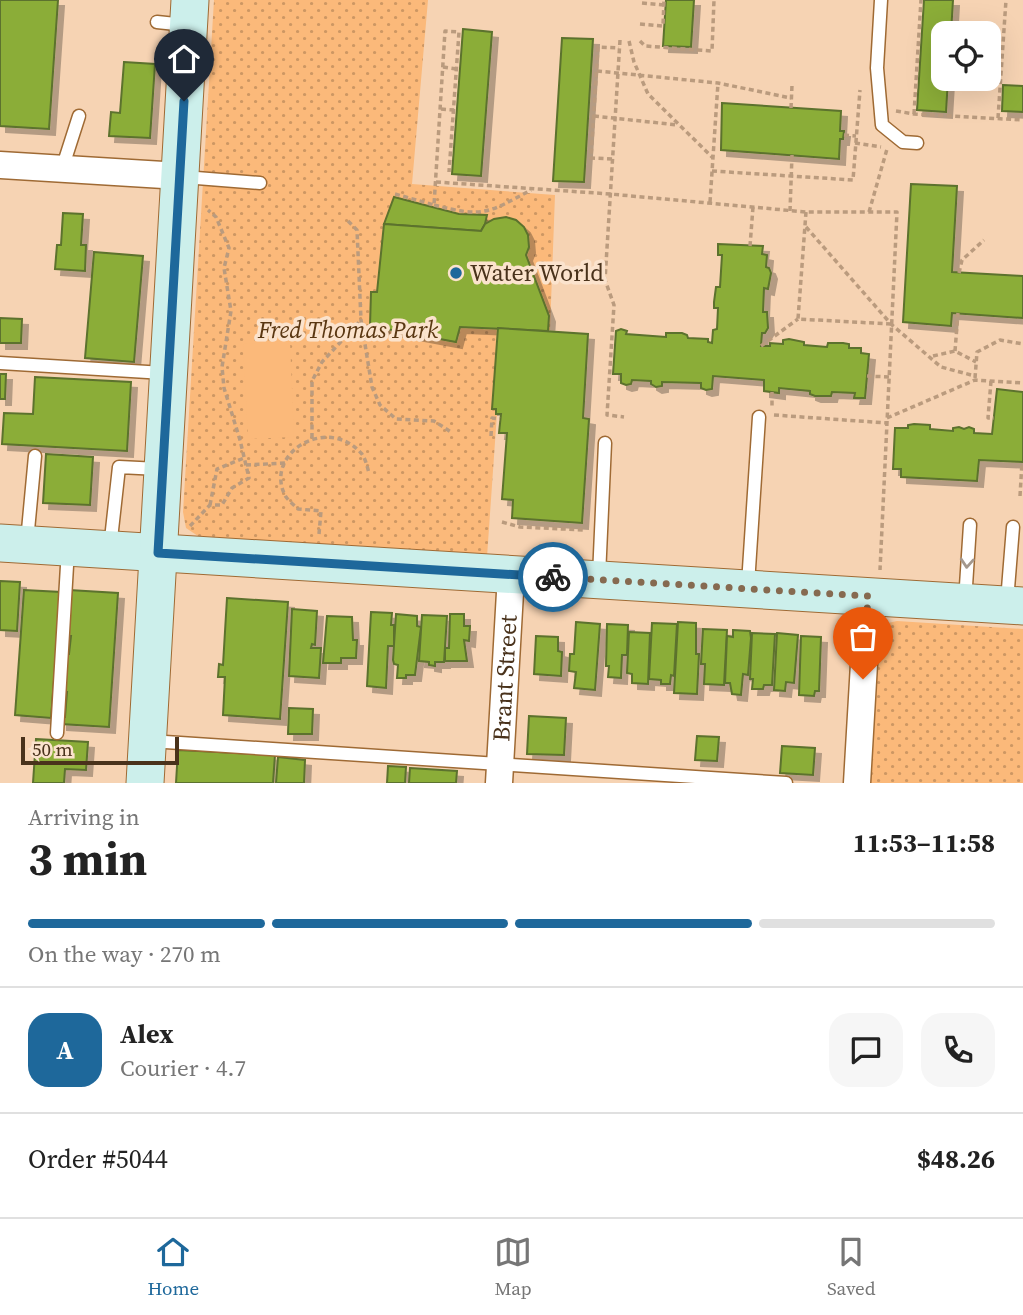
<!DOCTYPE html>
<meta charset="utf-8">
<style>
:root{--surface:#fff;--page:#f6f6f6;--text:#222;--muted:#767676;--line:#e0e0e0;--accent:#1e689b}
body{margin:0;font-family:"Source Serif 4",serif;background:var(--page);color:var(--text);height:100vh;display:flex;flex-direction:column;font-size:26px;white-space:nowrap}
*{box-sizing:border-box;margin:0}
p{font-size:23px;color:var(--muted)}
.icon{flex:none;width:38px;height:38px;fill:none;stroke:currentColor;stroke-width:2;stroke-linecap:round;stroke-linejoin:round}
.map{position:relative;height:783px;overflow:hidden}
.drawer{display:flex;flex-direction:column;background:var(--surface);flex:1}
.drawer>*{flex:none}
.buttons{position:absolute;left:931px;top:21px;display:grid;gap:14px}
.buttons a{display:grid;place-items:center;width:70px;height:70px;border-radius:14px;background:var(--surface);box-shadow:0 7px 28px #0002;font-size:35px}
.scale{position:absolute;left:21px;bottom:18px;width:158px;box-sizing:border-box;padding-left:7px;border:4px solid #49321b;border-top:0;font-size:19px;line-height:24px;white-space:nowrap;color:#49321b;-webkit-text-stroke:5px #fbe3cd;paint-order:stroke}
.pin{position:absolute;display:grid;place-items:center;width:60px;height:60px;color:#fff;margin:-72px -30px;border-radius:50% 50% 50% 0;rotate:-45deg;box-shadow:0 0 7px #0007}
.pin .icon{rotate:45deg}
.courier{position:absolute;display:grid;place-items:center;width:70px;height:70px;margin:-35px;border:5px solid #1e689b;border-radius:50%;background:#fff;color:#222;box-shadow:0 2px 9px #0007}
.head em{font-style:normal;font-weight:700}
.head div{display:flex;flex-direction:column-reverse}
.head{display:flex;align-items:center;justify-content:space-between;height:119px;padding:0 28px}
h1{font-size:46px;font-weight:700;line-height:52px}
.bar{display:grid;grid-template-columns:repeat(4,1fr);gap:10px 7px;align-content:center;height:84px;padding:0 28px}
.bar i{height:9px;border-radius:5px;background:var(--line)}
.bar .active{background:var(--accent)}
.bar p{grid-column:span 4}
.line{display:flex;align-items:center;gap:18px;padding:0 28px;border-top:2px solid var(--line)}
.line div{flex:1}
.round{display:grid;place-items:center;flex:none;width:74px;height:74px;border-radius:21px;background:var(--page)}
.menu{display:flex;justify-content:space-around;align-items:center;height:98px;border-top:2px solid var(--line);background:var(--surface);font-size:19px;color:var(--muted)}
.menu a{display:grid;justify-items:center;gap:4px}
.menu .active{color:var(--accent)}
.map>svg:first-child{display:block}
.grass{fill:url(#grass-dots)}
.garden{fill:#fbb97a}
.building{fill:#8bad38;stroke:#5c722d;stroke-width:2;filter:url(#shadow)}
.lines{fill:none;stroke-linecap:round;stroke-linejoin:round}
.service-casing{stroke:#9f6a34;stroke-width:15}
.minor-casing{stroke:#9f6a34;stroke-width:29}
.secondary-casing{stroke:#9f6a34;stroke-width:39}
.path{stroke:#ba9b7e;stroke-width:3.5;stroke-dasharray:5 3.5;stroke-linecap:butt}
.service{stroke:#fff;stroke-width:12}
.minor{stroke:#fff;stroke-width:26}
.secondary{stroke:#ccefeb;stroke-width:37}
.oneway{stroke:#a4988d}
.done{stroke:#866a50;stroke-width:7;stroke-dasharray:0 12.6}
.route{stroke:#1e689b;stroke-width:9}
.poi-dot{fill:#1e689b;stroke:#fbe3cd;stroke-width:2.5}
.labels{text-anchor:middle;stroke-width:7;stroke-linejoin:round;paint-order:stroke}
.poi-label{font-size:24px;fill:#49321b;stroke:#fbe3cd;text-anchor:start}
.park-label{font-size:24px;font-style:italic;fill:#5a3712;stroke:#fbe3cd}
.street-label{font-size:24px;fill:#49321b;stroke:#fbe3cd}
</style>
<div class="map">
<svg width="1023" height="783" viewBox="0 0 1023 783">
<defs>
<pattern id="grass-dots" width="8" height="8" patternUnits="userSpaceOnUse" patternTransform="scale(1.75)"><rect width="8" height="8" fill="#fbb97a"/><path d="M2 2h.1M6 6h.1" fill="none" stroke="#cd9763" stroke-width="1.8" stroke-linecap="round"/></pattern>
<filter id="shadow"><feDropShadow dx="6" dy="6" stdDeviation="0" flood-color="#0004"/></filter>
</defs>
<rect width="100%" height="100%" fill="#f6d3b3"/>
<g class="grass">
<polygon points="214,0 428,0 412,184 555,195 550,330 503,327 487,557 198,536 186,528 183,512"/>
<polygon points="897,621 1023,629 1023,783 867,783 879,628 883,624"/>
</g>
<polygon class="garden" points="290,341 294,437 248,439 243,344"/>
<g class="building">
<polygon points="0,0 58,0 49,129 0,126"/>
<polygon points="666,0 694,0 691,47 663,46"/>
<polygon points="924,0 953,0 951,33 943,33 943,79 948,79 946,112 917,110"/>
<polygon points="463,29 492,32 481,176 452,174"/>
<polygon points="562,38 593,39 584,182 553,181"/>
<polygon points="124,62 155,64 150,138 109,136 111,112 120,113"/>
<polygon points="1003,85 1023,86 1023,112 1002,111"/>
<polygon points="722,103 841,111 840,131 844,131 843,139 840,139 839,159 721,150"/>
<polygon points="911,184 957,186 952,272 1023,276 1023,318 952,313 951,326 903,322"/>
<polygon points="394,197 459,214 487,215 485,224 481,231 384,224"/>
<polygon points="63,213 83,214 81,245 86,245 85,271 55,269 57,245 61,245"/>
<polygon points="506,217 516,220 524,227 528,235 529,247 526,255 549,316 548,331 460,327 456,342 370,326 371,292 377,292 384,224 481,231 485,224 494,219"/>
<polygon points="718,244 763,246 762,254 767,255 766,267 769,268 771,273 768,289 764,288 763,312 767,312 768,328 765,333 762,333 761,346 770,346 770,343 783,344 783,340 789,339 804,342 804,345 827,347 828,343 843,343 849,344 849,348 861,348 861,353 869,354 865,398 854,398 855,393 832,392 831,396 815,396 810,394 810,391 779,388 779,393 764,391 764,380 713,376 712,389 706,390 701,388 701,383 662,382 662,386 656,387 651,384 651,381 632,380 631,384 626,385 621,383 621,374 613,374 616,331 621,329 627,331 626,334 666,337 666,333 682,333 687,335 688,338 708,339 708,342 712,343 713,330 717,329 718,308 714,308 714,302 716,287 720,287 722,255 718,255"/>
<polygon points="94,252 143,256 134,362 85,358"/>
<polygon points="0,318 22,319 21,343 0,343"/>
<polygon points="498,328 588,334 583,418 589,419 582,523 512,518 513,500 502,499 507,433 499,433 501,414 496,414 496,409 492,409"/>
<polygon points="0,374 6,374 5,399 0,399"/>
<polygon points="35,377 131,382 127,451 2,444 4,413 33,414"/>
<polygon points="997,389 1023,392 1023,462 979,460 977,481 901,477 901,469 893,469 895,428 908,428 908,425 914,424 930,425 930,429 953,431 953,428 959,427 964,429 969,427 974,429 974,433 992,434"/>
<polygon points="46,454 93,457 90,505 43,503"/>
<polygon points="0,581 20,582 17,631 0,630"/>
<polygon points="24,590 61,592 51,718 15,715"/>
<polygon points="69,590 118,593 109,727 61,724 61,717 65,717 67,692 62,692 65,654 69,654 71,636 66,636"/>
<polygon points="227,598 288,602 280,719 223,715 225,677 218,677 219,664 223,665"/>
<polygon points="292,609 317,611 315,645 312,644 311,648 321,648 319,678 289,676"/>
<polygon points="371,612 392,613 391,625 394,625 394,646 388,646 386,688 367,686"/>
<polygon points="396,614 417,616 417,626 421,627 415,675 406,675 406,678 397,678 398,665 394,664 393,660"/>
<polygon points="450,614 464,614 464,626 470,626 469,641 464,640 467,661 445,661 445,648 449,648"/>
<polygon points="422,615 447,616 444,662 435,662 435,666 429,665 429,662 419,661"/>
<polygon points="327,616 352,617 353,640 357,640 356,658 341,658 341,663 323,663"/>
<polygon points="576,622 600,624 595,690 574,688 576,672 569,671 570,654 574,654"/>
<polygon points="678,622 696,623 696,654 699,654 697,694 674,693"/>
<polygon points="652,623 677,624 674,676 671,675 670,684 661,684 661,680 649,679"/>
<polygon points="607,624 628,625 627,655 622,655 621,678 608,677 609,666 606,666"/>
<polygon points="703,629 727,630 724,685 704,684 705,664 701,664"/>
<polygon points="733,630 750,631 751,638 748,675 743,674 741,695 732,694 730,683 725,683 727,636 733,637"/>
<polygon points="629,632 650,633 648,684 632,683 632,674 627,673"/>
<polygon points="752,633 775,634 772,685 764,685 763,689 752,689 753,679 750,679"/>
<polygon points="777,633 798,635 794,683 786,682 785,691 774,690"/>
<polygon points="536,636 558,637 558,651 562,652 561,676 534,674"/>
<polygon points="801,636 821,637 819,691 815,691 814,696 799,695"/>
<polygon points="289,708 313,709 312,734 288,734"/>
<polygon points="529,716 566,718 564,755 527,754"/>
<polygon points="697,736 719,737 717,761 695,760"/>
<polygon points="36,739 88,742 86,770 65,769 64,783 33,783"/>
<polygon points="782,746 815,748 813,775 780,773"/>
<polygon points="178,750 275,755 273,783 176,783"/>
<polygon points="278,757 305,760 304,783 276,783"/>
<polygon points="388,766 406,767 405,783 387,783"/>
<polygon points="410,768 457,771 456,783 409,783"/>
</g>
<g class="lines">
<defs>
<g id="service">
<polyline points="881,0 877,68 882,125 903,142 917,143"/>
<polyline points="157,22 185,25"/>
<polyline points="62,169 79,116"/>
<polyline points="184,177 260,183"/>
<polyline points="0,363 164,373"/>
<polyline points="27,541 35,456"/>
<polyline points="110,548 119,467 159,469"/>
<polyline points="599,576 605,443"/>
<polyline points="748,584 759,417"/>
<polyline points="965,601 970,525"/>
<polyline points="1007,601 1013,527"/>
<polyline points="57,733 68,549"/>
<polyline points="150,741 786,783"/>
</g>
<g id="minor">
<polyline points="0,165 180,176"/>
<path id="s1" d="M 499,783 L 511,575"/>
<polyline points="857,783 868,596"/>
</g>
<g id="secondary">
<polyline points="0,543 1023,606"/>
<polyline points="145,783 190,0"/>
</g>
</defs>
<use href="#service" class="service-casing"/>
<use href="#minor" class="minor-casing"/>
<use href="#secondary" class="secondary-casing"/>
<g class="path">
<polyline points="642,3 664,5"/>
<polyline points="640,24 663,26 664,0"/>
<polyline points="620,40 605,280 614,305 607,415 624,417"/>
<polyline points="629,41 634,62 648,94 713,158"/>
<polyline points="640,41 645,46 712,51 714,0"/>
<polyline points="443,67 457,69"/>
<polyline points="597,71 718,83 791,98"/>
<polyline points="791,108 792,85"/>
<polyline points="441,109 454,110"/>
<polyline points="896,111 914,114 1023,120"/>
<polyline points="914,114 921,0"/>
<polyline points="594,116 678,125"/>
<polyline points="998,118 1006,0"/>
<polyline points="844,135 856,136"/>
<polyline points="855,143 881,147"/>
<polyline points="612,159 591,158 598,47 619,48"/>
<polyline points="712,171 853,180 860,90"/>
<polyline points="436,182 610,194 806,212 897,212 880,570"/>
<polyline points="395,194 434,205 445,31 459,32 449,172"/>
<polyline points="710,202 718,83"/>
<path d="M 434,205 C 483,218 488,213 531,190"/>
<polyline points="790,211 792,155"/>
<polyline points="806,212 798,319 891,324"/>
<polyline points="869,212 887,149"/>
<polyline points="348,221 357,230 361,320 372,387 380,405 396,419 434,421 451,432"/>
<polyline points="806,227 891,324 941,367 975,376"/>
<polyline points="750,246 753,207"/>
<polyline points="959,273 962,260 984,240"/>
<polyline points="761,346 798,319"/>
<polyline points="955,351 958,313"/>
<polyline points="933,356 955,351 976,362"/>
<polyline points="867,376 889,377"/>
<polyline points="975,378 977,352 1000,340 1023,344"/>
<polyline points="991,381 988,418 994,418"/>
<polyline points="772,392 772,408"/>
<polyline points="774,415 887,423"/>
<polyline points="887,418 975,380 1023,383"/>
<polyline points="491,436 492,418 500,419"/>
<polyline points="312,438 312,381 322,362 361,320"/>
<polyline points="246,465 285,463"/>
<polyline points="1020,496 1022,462"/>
<polyline points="210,505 217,469 244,458"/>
<polyline points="502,522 520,527 585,530"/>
<polyline points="190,526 210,505 222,505 232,488 249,478 240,440 224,388 222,367 231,311 224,268 229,248 216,217 208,210"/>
<path d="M 319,534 L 321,511 L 298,509 C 294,505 289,501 286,497 C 262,455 326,414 361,453 C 365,457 367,466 369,473"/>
</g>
<use href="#service" class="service"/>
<use href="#minor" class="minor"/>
<use href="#secondary" class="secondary"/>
</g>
<defs><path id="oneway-chevron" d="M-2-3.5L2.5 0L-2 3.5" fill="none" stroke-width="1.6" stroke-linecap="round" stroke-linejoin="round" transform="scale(1.75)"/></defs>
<use class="oneway" href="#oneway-chevron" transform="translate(967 563) rotate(94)"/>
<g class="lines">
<polyline class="done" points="553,577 868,596 863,679"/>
<polyline class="route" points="184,101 158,553 553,577"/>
</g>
<circle class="poi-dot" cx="456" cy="273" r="7"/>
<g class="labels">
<g class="poi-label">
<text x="470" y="281">Water World</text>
</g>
<g class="park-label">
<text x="348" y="338">Fred Thomas Park</text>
</g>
<g class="street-label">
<text dy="8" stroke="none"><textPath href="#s1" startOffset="105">Brant Street</textPath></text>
</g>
</g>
</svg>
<div class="buttons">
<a><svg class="icon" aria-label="locate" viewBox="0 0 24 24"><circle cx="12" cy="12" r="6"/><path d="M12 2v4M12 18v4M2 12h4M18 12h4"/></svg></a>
</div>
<div class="scale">50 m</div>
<div class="pin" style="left:863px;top:679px;background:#ea580c"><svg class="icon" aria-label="bag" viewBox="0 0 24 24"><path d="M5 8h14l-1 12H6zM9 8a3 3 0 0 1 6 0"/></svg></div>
<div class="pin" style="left:184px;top:101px;background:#1f2937"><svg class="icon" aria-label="home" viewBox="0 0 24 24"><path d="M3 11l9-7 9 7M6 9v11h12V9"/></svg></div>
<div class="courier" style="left:553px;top:577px"><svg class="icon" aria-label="bike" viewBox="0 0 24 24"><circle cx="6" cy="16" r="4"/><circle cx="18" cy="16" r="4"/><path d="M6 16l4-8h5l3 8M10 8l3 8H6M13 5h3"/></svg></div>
</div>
<section class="drawer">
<div class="head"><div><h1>3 min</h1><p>Arriving in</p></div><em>11:53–11:58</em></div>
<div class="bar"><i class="active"></i><i class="active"></i><i class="active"></i><i></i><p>On the way · 270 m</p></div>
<div class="line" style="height:126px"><b class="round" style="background:var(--accent);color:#fff">A</b><div><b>Alex</b><p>Courier · 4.7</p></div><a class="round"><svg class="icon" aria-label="chat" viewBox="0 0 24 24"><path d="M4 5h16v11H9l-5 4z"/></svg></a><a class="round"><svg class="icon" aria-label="phone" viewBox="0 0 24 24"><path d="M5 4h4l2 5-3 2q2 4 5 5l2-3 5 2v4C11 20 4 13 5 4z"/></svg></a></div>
<div class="line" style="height:91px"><div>Order #5044</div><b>$48.26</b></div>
</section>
<nav class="menu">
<a class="active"><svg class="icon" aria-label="home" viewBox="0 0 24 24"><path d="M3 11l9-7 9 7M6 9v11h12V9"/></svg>Home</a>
<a><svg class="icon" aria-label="map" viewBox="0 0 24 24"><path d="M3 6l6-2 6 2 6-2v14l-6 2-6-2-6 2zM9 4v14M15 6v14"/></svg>Map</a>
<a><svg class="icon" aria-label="saved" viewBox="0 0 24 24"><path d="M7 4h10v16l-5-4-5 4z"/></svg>Saved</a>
</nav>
